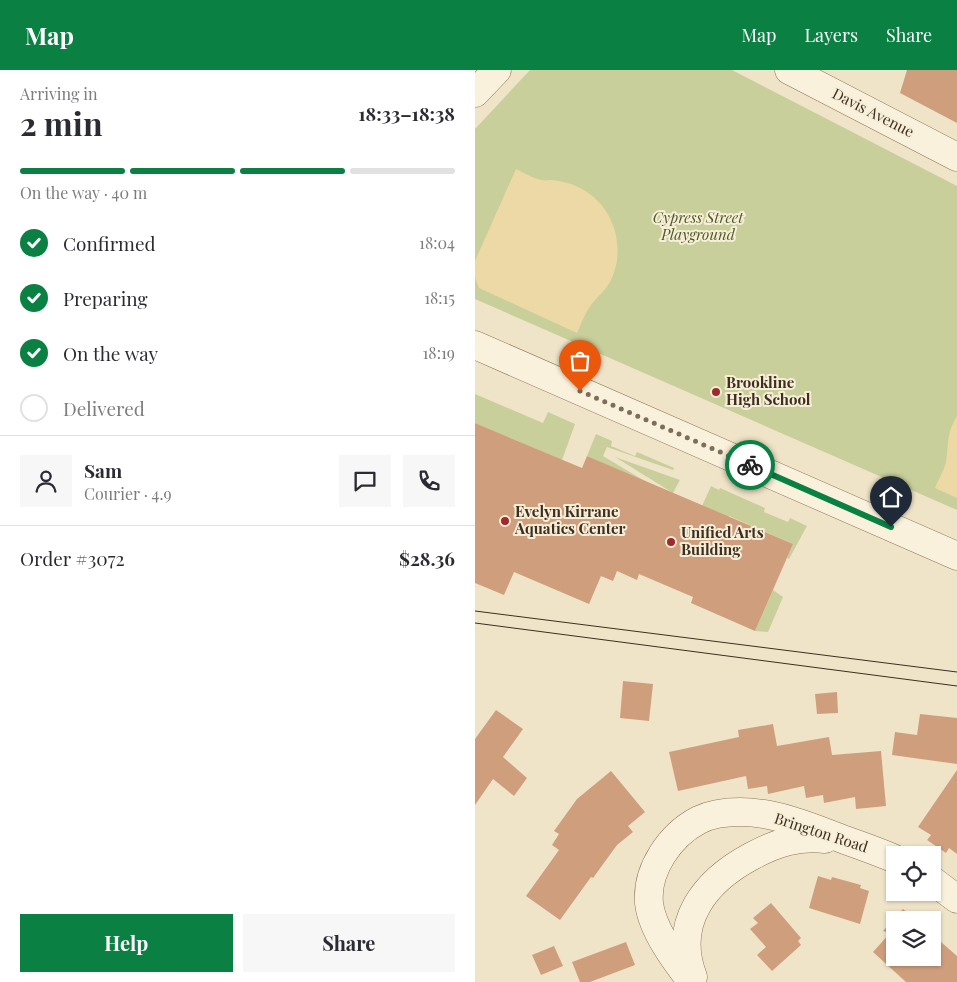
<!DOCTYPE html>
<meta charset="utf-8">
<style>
:root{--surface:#fff;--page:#f7f7f7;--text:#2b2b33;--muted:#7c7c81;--line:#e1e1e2;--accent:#0b8043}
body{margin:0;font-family:"Playfair Display",serif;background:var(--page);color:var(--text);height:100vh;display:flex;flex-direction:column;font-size:19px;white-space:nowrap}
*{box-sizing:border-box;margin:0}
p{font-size:16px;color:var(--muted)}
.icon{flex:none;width:28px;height:28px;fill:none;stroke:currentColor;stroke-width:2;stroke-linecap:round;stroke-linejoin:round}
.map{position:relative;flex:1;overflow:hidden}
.drawer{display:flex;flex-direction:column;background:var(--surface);width:475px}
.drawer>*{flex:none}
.tools{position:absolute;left:411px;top:776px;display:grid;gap:10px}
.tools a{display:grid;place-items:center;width:55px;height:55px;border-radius:0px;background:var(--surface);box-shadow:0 1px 4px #0004;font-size:25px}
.pin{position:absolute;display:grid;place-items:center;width:42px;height:42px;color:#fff;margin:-51px -21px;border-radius:50% 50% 50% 0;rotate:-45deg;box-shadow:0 0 5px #0007}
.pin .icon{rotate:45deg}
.courier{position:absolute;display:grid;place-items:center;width:50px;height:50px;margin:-25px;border:4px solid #0b8043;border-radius:50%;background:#fff;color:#222;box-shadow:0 1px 6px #0007}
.headline em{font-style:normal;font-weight:700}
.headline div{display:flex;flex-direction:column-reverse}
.headline{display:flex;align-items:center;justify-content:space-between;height:85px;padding:0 20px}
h1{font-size:32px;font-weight:700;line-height:38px}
.bar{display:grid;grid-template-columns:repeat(4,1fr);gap:8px 5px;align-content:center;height:60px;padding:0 20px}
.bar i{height:6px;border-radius:4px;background:var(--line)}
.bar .active{background:var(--accent)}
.bar p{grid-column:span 4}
.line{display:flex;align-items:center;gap:12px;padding:0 20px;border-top:1px solid var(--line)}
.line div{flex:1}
.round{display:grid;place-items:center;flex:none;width:52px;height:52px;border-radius:0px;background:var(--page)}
ol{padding:0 20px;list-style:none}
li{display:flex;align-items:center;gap:15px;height:55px}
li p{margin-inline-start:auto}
li .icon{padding:5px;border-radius:50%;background:var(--accent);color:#fff;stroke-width:4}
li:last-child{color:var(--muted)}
li i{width:28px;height:28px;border:2px solid var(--line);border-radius:50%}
.action{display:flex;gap:10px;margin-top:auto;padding:10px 20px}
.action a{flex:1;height:58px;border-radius:0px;background:var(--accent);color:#fff;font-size:20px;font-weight:700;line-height:58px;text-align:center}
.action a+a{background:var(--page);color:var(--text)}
header{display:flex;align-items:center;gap:30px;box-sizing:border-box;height:70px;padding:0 25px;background:var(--accent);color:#fff}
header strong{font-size:24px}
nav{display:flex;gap:28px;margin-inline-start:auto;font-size:18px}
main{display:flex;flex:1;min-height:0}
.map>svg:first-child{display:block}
.green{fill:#c9cf9b}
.sand{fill:#ecd9a5}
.building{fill:#cf9f7d}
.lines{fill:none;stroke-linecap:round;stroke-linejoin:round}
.minor-casing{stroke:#8d765c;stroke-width:29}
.minor{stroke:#faf1dc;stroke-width:28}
.tram{stroke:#3d2e20;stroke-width:1}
.done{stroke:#7c6e5b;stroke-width:5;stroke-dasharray:0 9}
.route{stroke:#0b8043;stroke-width:6}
.poi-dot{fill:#9e2a2b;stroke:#f7eed8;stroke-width:2}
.labels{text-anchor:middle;stroke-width:4;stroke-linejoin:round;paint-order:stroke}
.street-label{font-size:15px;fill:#3d2e20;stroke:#f7eed8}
.park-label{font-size:15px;font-style:italic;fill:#4d5a26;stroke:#f7eed8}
.poi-label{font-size:15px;font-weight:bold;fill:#3d2e20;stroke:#f7eed8;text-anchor:start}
</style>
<header>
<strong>Map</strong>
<nav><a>Map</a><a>Layers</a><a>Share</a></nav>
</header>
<main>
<section class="drawer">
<div class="headline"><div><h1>2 min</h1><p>Arriving in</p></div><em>18:33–18:38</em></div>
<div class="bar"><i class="active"></i><i class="active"></i><i class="active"></i><i></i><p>On the way · 40 m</p></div>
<ol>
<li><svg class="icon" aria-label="check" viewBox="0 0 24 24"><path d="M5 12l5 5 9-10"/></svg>Confirmed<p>18:04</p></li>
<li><svg class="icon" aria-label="check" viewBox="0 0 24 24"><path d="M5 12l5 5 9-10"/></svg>Preparing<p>18:15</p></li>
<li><svg class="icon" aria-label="check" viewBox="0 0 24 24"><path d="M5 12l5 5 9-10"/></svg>On the way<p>18:19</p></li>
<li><i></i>Delivered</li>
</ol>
<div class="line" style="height:90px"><a class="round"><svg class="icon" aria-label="person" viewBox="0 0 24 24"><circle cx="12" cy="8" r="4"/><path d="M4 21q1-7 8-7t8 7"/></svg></a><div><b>Sam</b><p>Courier · 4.9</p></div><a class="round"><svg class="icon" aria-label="chat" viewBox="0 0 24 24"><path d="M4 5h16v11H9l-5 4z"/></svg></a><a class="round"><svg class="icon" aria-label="phone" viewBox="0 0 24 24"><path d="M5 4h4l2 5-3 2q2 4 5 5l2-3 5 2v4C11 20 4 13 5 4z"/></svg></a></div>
<div class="line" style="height:65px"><div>Order #3072</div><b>$28.36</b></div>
<div class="action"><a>Help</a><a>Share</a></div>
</section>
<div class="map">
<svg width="482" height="912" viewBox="0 0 482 912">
<rect width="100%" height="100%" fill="#f0e4c8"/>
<g class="green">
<polygon points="55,0 257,0 482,116 482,440 0,229 0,59"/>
<polygon points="0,324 68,353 73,342 100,354 87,390 0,353"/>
<polygon points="121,364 137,371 136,376 160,386 162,382 199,398 198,400 132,377 128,386 173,413 112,386"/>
<polygon points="140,387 205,410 198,423"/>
<polygon points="236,416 244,420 245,418 290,438 289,442 313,452 315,448 332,456 314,489 312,488 318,474 254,446 252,450 227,436"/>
<polygon points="298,520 308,527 293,562 280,561"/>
</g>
<g class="sand">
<path d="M 41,99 C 49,103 58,108 66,110 C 69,111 74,110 77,110 C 86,111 95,113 103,117 C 138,133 153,177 135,212 C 130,221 122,227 116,235 C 110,243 106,254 102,263 L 4,218 L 0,207 L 0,191 Z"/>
<path d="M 482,346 L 482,428 L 460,418 C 463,410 469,401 471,392 C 474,374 471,364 482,346 Z"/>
</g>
<g class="building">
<polygon points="432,0 482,0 482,53 425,23"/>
<polygon points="0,353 107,398 112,386 318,474 280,561 216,533 218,527 164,504 162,510 142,501 138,511 126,506 114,534 39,502 29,525 0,513"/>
<polygon points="148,611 178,614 174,651 145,648"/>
<polygon points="362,622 363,643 342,644 340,624"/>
<polygon points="21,640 48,659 28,687 52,708 39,726 18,709 0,735 0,669"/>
<polygon points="445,644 482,648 482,694 417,685 420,662 442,665"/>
<polygon points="298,654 302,676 354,667 357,685 406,681 411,736 381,739 380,727 349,733 348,725 331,728 329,716 293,724 292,716 273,719 271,706 203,721 194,682 264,667 263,660"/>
<polygon points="482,700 482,784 474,778 471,783 452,770 456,765 443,757"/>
<polygon points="136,701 170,742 153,756 158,762 142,775 118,808 116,807 85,850 51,826 84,780 77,775 84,764 79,761 102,729"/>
<polygon points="343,806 356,810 357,807 386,815 385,818 394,821 385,854 334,838"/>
<polygon points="296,833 326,868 323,871 326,875 297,901 282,885 291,877 275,859 283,853 278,848"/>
<polygon points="428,839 441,850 420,850 420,888 458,888 458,865 482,886 482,912 431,912 398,882 415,863 408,861"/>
<polygon points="151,872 160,895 115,912 105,912 97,892"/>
<polygon points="79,876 88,896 66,905 57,885"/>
</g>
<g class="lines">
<defs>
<g id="minor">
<polyline points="314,0 482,87"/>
<polyline points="0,23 22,0"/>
<polyline points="0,275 482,486"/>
<polyline points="458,811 482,829"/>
<path d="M 218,907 C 197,852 230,811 277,786 C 301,773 323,766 350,769"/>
<path d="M 217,912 C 201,892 177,860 174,833 C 171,800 195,765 224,750 C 236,744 251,742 265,742 C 301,742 337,757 370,770 C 387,776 404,782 420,789"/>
</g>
</defs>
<use href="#minor" class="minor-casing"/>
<use href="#minor" class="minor"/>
<g class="tram">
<polyline points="0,541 482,602"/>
<polyline points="0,553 482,616"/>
</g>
</g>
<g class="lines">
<polyline class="done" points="105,321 275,395"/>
<polyline class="route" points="275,395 416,457"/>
</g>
<g class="poi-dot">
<circle cx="241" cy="322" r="5"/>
<circle cx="30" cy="451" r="5"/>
<circle cx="196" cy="472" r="5"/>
</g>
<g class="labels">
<g class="street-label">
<text transform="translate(398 43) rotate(27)" y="5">Davis Avenue</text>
<text transform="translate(346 763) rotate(18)" y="5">Brington Road</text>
</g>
<g class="park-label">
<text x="223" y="153">Cypress Street<tspan x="223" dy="17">Playground</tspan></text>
</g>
<g class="poi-label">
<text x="251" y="318">Brookline<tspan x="251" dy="17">High School</tspan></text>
<text x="40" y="447">Evelyn Kirrane<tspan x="40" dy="17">Aquatics Center</tspan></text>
<text x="206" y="468">Unified Arts<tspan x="206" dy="17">Building</tspan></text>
</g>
</g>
</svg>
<div class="tools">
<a><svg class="icon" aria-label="locate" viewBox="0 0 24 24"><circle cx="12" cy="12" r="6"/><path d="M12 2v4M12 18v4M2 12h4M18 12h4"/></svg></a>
<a><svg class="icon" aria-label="layers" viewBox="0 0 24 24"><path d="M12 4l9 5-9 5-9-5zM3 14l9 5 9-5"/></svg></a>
</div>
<div class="pin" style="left:105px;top:321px;background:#ea580c"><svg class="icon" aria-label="bag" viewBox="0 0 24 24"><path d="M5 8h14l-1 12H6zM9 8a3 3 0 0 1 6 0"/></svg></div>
<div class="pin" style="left:416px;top:457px;background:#1f2937"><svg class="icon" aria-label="home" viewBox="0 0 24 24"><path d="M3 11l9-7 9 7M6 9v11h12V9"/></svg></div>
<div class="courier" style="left:275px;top:395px"><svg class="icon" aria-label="bike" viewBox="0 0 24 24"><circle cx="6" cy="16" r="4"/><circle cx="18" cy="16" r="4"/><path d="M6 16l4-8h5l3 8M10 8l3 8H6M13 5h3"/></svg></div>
</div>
</main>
